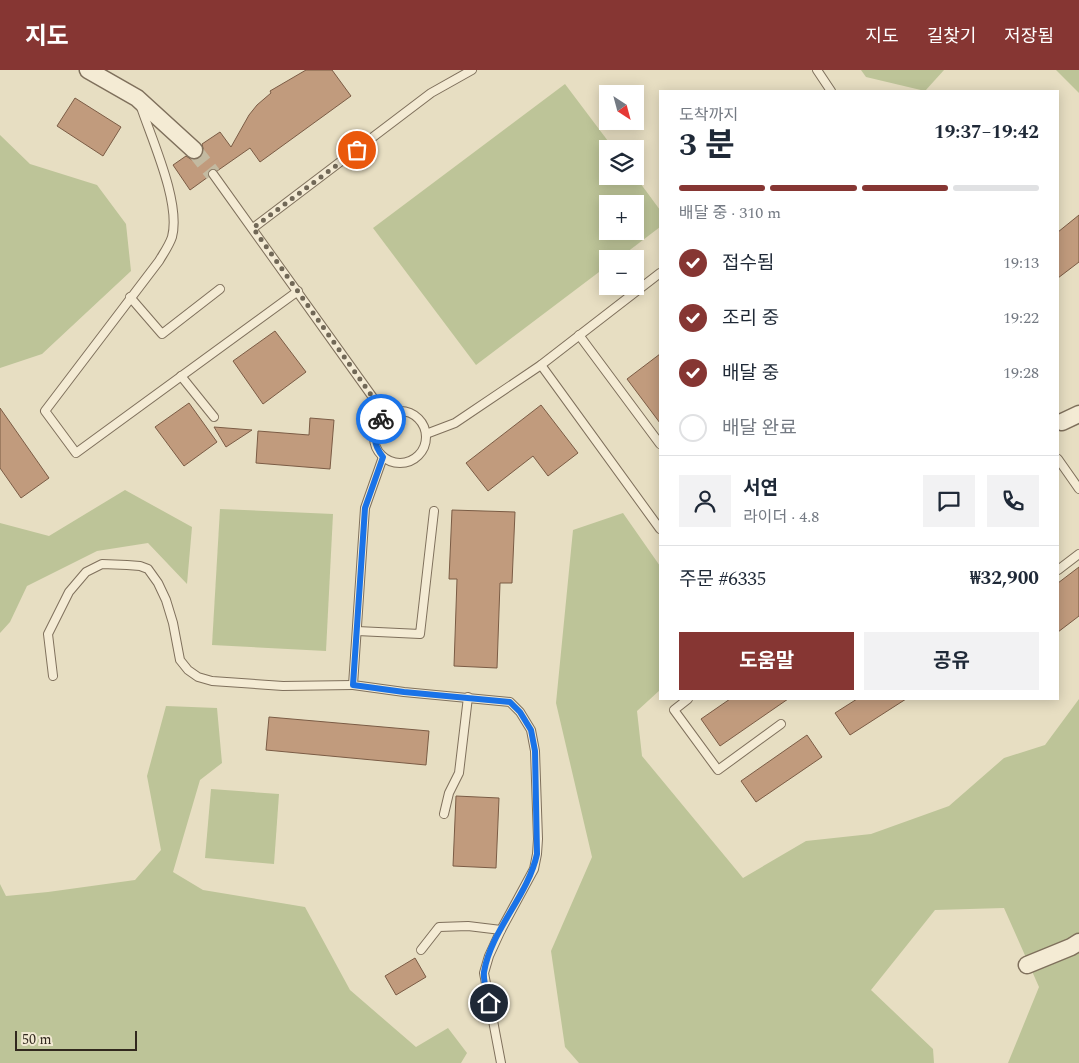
<!DOCTYPE html>
<html lang="ko">
<meta charset="utf-8">
<style>
:root{--surface:#fff;--page:#f2f2f3;--text:#1f2937;--muted:#747a83;--line:#e0e1e3;--accent:#863633}
body{margin:0;font-family:Spectral,"Noto Sans KR",serif;background:var(--page);color:var(--text);height:100vh;display:flex;flex-direction:column;font-size:19px;white-space:nowrap}
*{box-sizing:border-box;margin:0}
p{font-size:16px;color:var(--muted)}
.icon{flex:none;width:28px;height:28px;fill:none;stroke:currentColor;stroke-width:2;stroke-linecap:round;stroke-linejoin:round}
.map{position:relative;flex:1;overflow:hidden}
.details{position:absolute;left:659px;top:20px;width:400px;height:610px;display:flex;flex-direction:column;background:var(--surface);border-radius:0px;box-shadow:0 2px 12px #0003}
.details>*{flex:none}
.needle{width:32px;rotate:144deg}
.fabs{position:absolute;left:599px;top:15px;display:grid;gap:10px}
.fabs a{display:grid;place-items:center;width:45px;height:45px;border-radius:0px;background:var(--surface);box-shadow:0 2px 12px #0003;font-size:25px}
.scale{position:absolute;left:15px;bottom:12px;width:122px;box-sizing:border-box;padding-left:5px;border:2px solid #31281e;border-top:0;font-size:14px;line-height:18px;white-space:nowrap;color:#31281e;-webkit-text-stroke:4px #f0e8d1;paint-order:stroke}
.pin{position:absolute;display:grid;place-items:center;width:42px;height:42px;color:#fff;margin:-21px;border:2px solid #fff;border-radius:50%;box-shadow:0 1px 5px #0007}
.courier{position:absolute;display:grid;place-items:center;width:50px;height:50px;margin:-25px;border:4px solid #1a73e8;border-radius:50%;background:#fff;color:#222;box-shadow:0 1px 6px #0007}
.summary em{font-style:normal;font-weight:700}
.summary div{display:flex;flex-direction:column-reverse}
.summary{display:flex;align-items:center;justify-content:space-between;height:85px;padding:0 20px}
h1{font-size:32px;font-weight:700;line-height:38px}
.bar{display:grid;grid-template-columns:repeat(4,1fr);gap:8px 5px;align-content:center;height:60px;padding:0 20px}
.bar i{height:6px;border-radius:4px;background:var(--line)}
.bar .on{background:var(--accent)}
.bar p{grid-column:span 4}
.line{display:flex;align-items:center;gap:12px;padding:0 20px;border-top:1px solid var(--line)}
.line div{flex:1}
.round{display:grid;place-items:center;flex:none;width:52px;height:52px;border-radius:0px;background:var(--page)}
ol{padding:0 20px;list-style:none}
li{display:flex;align-items:center;gap:15px;height:55px}
li p{margin-inline-start:auto}
li .icon{padding:5px;border-radius:50%;background:var(--accent);color:#fff;stroke-width:4}
li:last-child{color:var(--muted)}
li i{width:28px;height:28px;border:2px solid var(--line);border-radius:50%}
.action{display:flex;gap:10px;margin-top:auto;padding:10px 20px}
.action a{flex:1;height:58px;border-radius:0px;background:var(--accent);color:#fff;font-size:20px;font-weight:700;line-height:58px;text-align:center}
.action a+a{background:var(--page);color:var(--text)}
header{display:flex;align-items:center;gap:30px;box-sizing:border-box;height:70px;padding:0 25px;background:var(--accent);color:#fff}
header strong{font-size:24px}
nav{display:flex;gap:28px;margin-inline-start:auto;font-size:18px}
.map>svg:first-child{display:block}
.green{fill:#bdc498;fill-rule:evenodd}
.building{fill:#c19b7d;stroke:#7b5c45}
.lines{fill:none;stroke-linecap:round;stroke-linejoin:round}
.minor-tunnel{stroke:#c3baa1;stroke-width:16;stroke-dasharray:16 8;stroke-linecap:butt}
.service-casing{stroke:#7f705c;stroke-width:10}
.minor-casing{stroke:#7f705c;stroke-width:19}
.service{stroke:#f4ebd4;stroke-width:8}
.minor{stroke:#f4ebd4;stroke-width:16}
.done{stroke:#716857;stroke-width:5;stroke-dasharray:0 9}
.route{stroke:#1a73e8;stroke-width:6}
</style>
<header>
<strong>지도</strong>
<nav><a>지도</a><a>길찾기</a><a>저장됨</a></nav>
</header>
<div class="map">
<svg width="1079" height="993" viewBox="0 0 1079 993">
<rect width="100%" height="100%" fill="#e7dec2"/>
<g class="green">
<polygon points="861,0 944,0 925,21 866,7"/>
<polygon points="1056,0 1079,0 1079,23"/>
<path d="M 565,14 L 614,79 L 608,79 L 608,106 L 635,106 L 660,140 L 660,157 L 618,189 L 608,189 L 607,196 L 476,295 L 373,158 ZM 608,134 L 635,134 L 635,161 L 608,161 Z"/>
<polygon points="0,65 30,94 97,115 126,154 131,201 42,284 0,298"/>
<polygon points="125,420 192,457 187,514 148,473 97,481 27,516 10,552 0,563 0,453 49,466"/>
<polygon points="220,439 333,444 326,581 212,575"/>
<polygon points="623,443 660,496 660,620 637,641 642,686 743,808 806,771 871,764 949,736 1004,688 1045,675 1079,629 1079,993 1008,993 1039,917 1004,838 935,840 871,920 933,979 934,993 579,993 565,977 551,881 592,787 556,633 573,460"/>
<polygon points="166,636 217,638 222,693 200,710 173,802 203,820 305,837 350,920 416,977 448,958 467,983 461,993 0,993 0,814 6,826 48,822 135,810 161,780 147,706"/>
<polygon points="211,719 279,724 274,794 205,788"/>
</g>
<g class="building">
<polygon points="306,0 332,0 351,26 260,92 250,78 217,101 215,99 210,99 208,102 208,107 190,120 173,95 186,86 192,90 201,87 204,82 202,74 220,62 231,77 249,45 257,35 271,23 270,21"/>
<polygon points="75,28 121,57 103,86 57,56"/>
<polygon points="1079,145 1079,192 1058,208 1058,162"/>
<polygon points="275,261 306,302 263,334 233,291"/>
<polygon points="660,284 660,353 627,309"/>
<polygon points="189,333 217,372 184,396 155,357"/>
<polygon points="541,335 578,383 548,406 533,386 488,421 466,393"/>
<polygon points="0,338 49,408 21,428 0,398"/>
<polygon points="310,348 334,350 330,399 256,393 258,361 309,365"/>
<polygon points="214,357 252,360 226,377"/>
<polygon points="452,440 515,442 512,513 500,513 497,598 454,596 457,509 449,509"/>
<polygon points="1079,497 1079,546 1058,562 1058,513"/>
<polygon points="730,629 788,629 720,676 701,649"/>
<polygon points="857,629 906,629 850,665 835,643"/>
<polygon points="269,647 429,661 426,695 266,680"/>
<polygon points="807,665 822,687 756,732 741,711"/>
<polygon points="456,726 499,728 496,798 453,796"/>
<polygon points="415,888 426,907 396,925 385,906"/>
</g>
<g class="lines">
<polyline class="minor-tunnel" points="194,80 213,104"/>
<defs>
<g id="service">
<polyline points="817,0 831,21"/>
<path d="M 141,37 C 152,70 181,133 172,167 C 169,176 163,184 159,191 L 45,341 L 76,383 L 298,221"/>
<polyline points="213,104 374,329 385,346"/>
<polyline points="253,158 431,23 472,0"/>
<polyline points="130,227 162,264 220,219"/>
<polyline points="579,265 660,374"/>
<polyline points="541,295 660,459"/>
<polyline points="181,306 214,347"/>
<circle cx="400" cy="367" r="26"/>
<polyline points="426,364 455,353 541,295 660,203"/>
<polyline points="383,387 365,438 353,615 404,622 510,632 520,642 531,660 535,681 538,769 537,784 534,799 501,860 489,886 484,903 501,993"/>
<polyline points="1058,389 1079,419"/>
<polyline points="1058,500 1079,484"/>
<polyline points="357,561 420,564 434,441"/>
<polyline points="53,606 48,564 69,522 86,502 102,494 127,495 140,496 148,499 158,513 166,530 173,553 180,590 188,600 198,607 212,611 283,616 353,615"/>
<polyline points="688,629 674,640 718,700 781,654"/>
<polyline points="444,744 449,723 459,703 468,627"/>
<polyline points="421,880 439,857 468,856 501,860"/>
</g>
<g id="minor">
<polyline points="88,0 137,28 194,80"/>
<polyline points="1062,352 1079,344"/>
<polyline points="1027,895 1071,877 1079,872"/>
</g>
</defs>
<use href="#service" class="service-casing"/>
<use href="#minor" class="minor-casing"/>
<use href="#service" class="service"/>
<use href="#minor" class="minor"/>
</g>
<g class="lines">
<polyline class="done" points="357,80 253,158 374,329 385,346 381,349"/>
<path class="route" d="M 381,349 C 372,364 373,374 383,387 L 365,438 L 353,615 L 404,622 L 510,632 L 520,642 L 531,660 L 535,681 L 537,784 C 528,826 491,860 484,902 C 483,911 487,923 489,933"/>
</g>
</svg>
<div class="fabs">
<a><svg class="needle" viewBox="-14 -14 28 28"><path d="M0-13l5 13h-10z" fill="#e53935"/><path d="M0 13l5-13h-10z" fill="#747a83"/></svg></a>
<a><svg class="icon" aria-label="layers" viewBox="0 0 24 24"><path d="M12 4l9 5-9 5-9-5zM3 14l9 5 9-5"/></svg></a>
<a>+</a>
<a>−</a>
</div>
<div class="scale">50 m</div>
<div class="pin" style="left:357px;top:80px;background:#ea580c"><svg class="icon" aria-label="bag" viewBox="0 0 24 24"><path d="M5 8h14l-1 12H6zM9 8a3 3 0 0 1 6 0"/></svg></div>
<div class="pin" style="left:489px;top:933px;background:#1f2937"><svg class="icon" aria-label="home" viewBox="0 0 24 24"><path d="M3 11l9-7 9 7M6 9v11h12V9"/></svg></div>
<div class="courier" style="left:381px;top:349px"><svg class="icon" aria-label="bike" viewBox="0 0 24 24"><circle cx="6" cy="16" r="4"/><circle cx="18" cy="16" r="4"/><path d="M6 16l4-8h5l3 8M10 8l3 8H6M13 5h3"/></svg></div>
<section class="details">
<div class="summary"><div><h1>3 분</h1><p>도착까지</p></div><em>19:37–19:42</em></div>
<div class="bar"><i class="on"></i><i class="on"></i><i class="on"></i><i></i><p>배달 중 · 310 m</p></div>
<ol>
<li><svg class="icon" aria-label="check" viewBox="0 0 24 24"><path d="M5 12l5 5 9-10"/></svg>접수됨<p>19:13</p></li>
<li><svg class="icon" aria-label="check" viewBox="0 0 24 24"><path d="M5 12l5 5 9-10"/></svg>조리 중<p>19:22</p></li>
<li><svg class="icon" aria-label="check" viewBox="0 0 24 24"><path d="M5 12l5 5 9-10"/></svg>배달 중<p>19:28</p></li>
<li><i></i>배달 완료</li>
</ol>
<div class="line" style="height:90px"><a class="round"><svg class="icon" aria-label="person" viewBox="0 0 24 24"><circle cx="12" cy="8" r="4"/><path d="M4 21q1-7 8-7t8 7"/></svg></a><div><b>서연</b><p>라이더 · 4.8</p></div><a class="round"><svg class="icon" aria-label="chat" viewBox="0 0 24 24"><path d="M4 5h16v11H9l-5 4z"/></svg></a><a class="round"><svg class="icon" aria-label="phone" viewBox="0 0 24 24"><path d="M5 4h4l2 5-3 2q2 4 5 5l2-3 5 2v4C11 20 4 13 5 4z"/></svg></a></div>
<div class="line" style="height:65px"><div>주문 #6335</div><b>₩32,900</b></div>
<div class="action"><a>도움말</a><a>공유</a></div>
</section>
</div>
